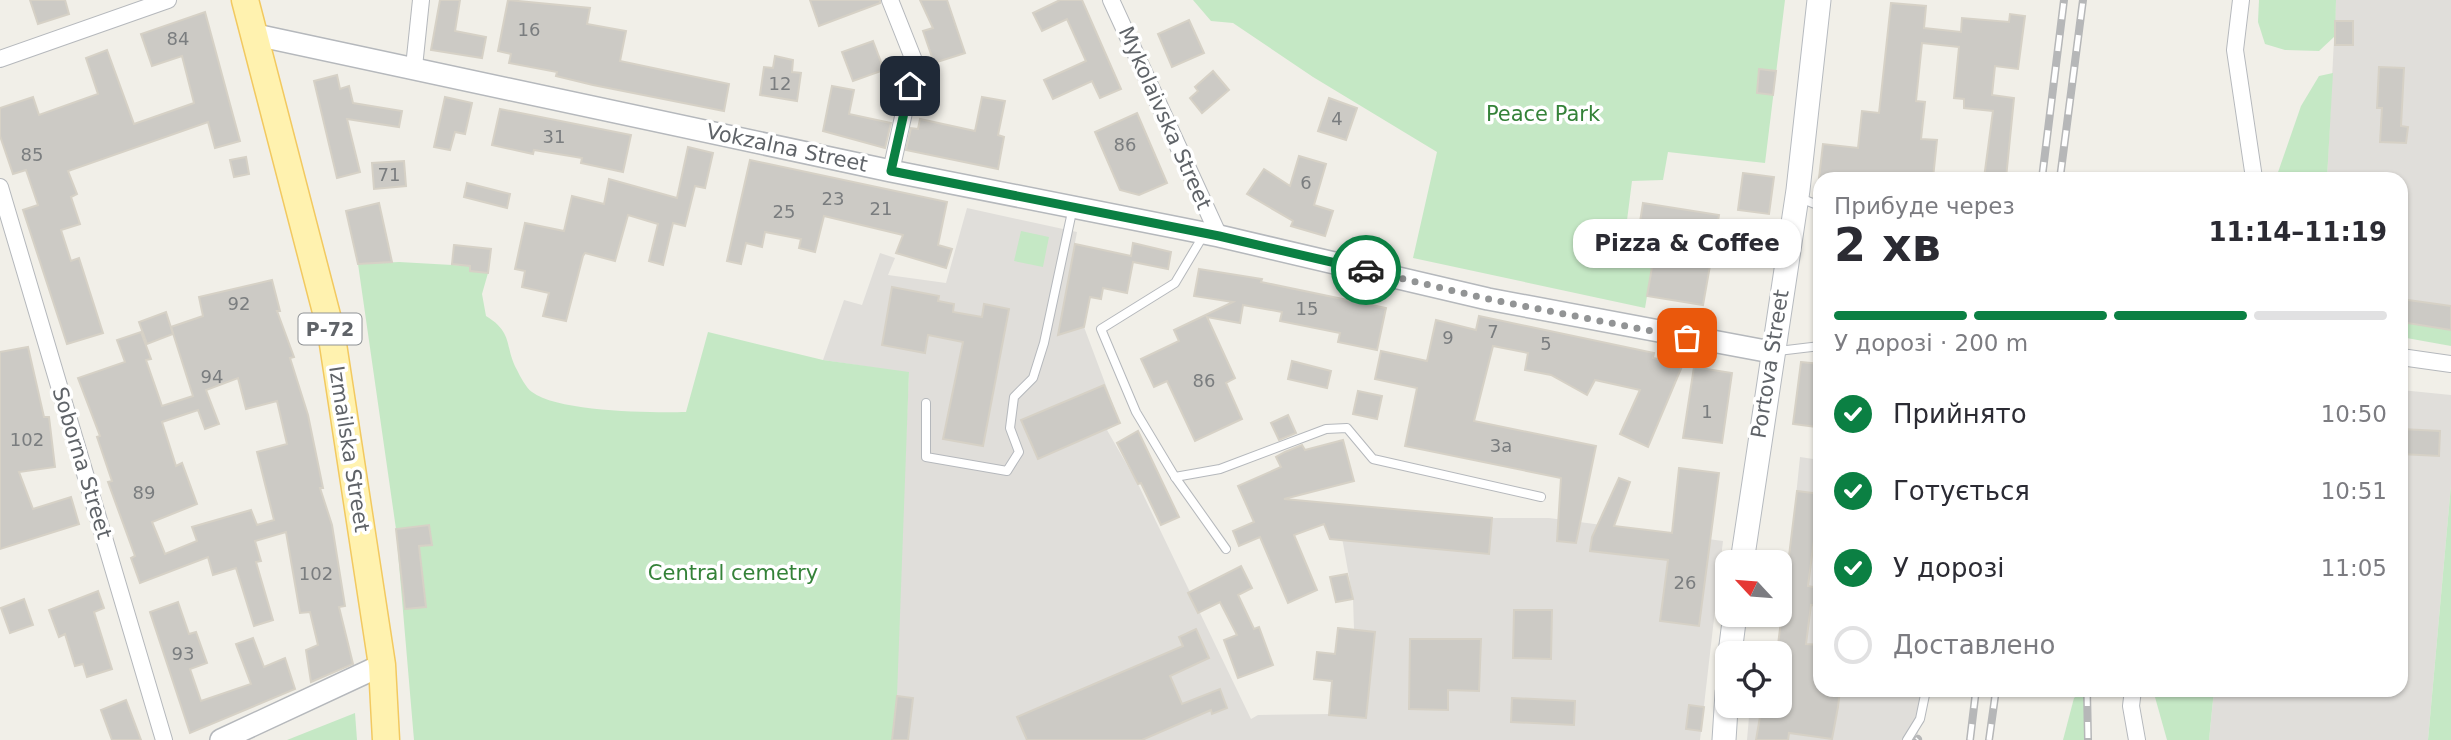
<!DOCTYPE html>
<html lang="uk">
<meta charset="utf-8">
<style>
:root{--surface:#fff;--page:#f7f7f7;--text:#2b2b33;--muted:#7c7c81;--line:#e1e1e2;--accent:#0b8043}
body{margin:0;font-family:"DejaVu Sans",sans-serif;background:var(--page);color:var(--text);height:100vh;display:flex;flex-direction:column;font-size:26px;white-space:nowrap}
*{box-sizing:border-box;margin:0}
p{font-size:23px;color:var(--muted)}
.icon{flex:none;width:38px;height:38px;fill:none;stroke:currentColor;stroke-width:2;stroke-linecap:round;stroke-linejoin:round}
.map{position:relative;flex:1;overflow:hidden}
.sheet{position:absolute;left:1813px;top:172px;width:595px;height:525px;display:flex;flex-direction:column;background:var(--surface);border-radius:21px;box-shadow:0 2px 5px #0004}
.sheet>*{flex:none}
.needle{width:46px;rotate:296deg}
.tools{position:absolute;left:1715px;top:550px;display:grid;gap:14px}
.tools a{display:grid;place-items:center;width:77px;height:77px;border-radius:14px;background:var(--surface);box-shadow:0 2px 5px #0004;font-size:35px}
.pin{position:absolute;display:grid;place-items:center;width:60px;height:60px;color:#fff;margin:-30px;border-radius:14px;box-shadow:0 4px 10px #0006}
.courier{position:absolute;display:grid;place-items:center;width:70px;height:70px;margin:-35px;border:5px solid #0b8043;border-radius:50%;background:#fff;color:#222;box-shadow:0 2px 9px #0007}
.bubble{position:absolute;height:49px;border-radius:21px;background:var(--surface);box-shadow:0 2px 5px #0004;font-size:23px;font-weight:700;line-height:49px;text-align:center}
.head em{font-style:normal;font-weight:700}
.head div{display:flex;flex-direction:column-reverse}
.head{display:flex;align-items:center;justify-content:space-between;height:119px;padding:0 21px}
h1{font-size:46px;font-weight:700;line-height:52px}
.bar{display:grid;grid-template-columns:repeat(4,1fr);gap:10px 7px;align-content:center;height:84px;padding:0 21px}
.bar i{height:9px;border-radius:5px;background:var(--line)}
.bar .current{background:var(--accent)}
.bar p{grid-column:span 4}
ol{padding:0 21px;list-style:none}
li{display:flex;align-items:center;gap:21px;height:77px}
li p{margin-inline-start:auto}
li .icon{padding:7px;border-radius:50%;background:var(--accent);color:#fff;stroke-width:4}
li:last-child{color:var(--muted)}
li i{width:38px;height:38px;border:4px solid var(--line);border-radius:50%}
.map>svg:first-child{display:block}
.industrial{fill:#e0deda}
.green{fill:#c5e8c5}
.building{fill:#cccac5;stroke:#d6d1c6;stroke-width:2;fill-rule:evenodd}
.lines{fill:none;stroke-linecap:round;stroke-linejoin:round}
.service-casing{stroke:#b5b8bc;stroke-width:10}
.minor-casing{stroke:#b5b8bc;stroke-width:18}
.tertiary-casing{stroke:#b5b8bc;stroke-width:24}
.secondary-casing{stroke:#b6babf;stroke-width:25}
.primary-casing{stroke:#f2c960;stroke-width:29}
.service{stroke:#fff;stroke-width:8}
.minor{stroke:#fff;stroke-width:16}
.tertiary{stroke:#fff;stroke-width:21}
.secondary{stroke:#fff;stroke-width:23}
.primary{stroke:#fff2af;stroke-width:26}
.rail-casing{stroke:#b6b7b8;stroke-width:8}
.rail{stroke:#fff;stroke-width:5;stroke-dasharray:16;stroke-linecap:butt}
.done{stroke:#929495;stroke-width:7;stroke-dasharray:0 12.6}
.route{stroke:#0b8043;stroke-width:9}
.labels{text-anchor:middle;stroke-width:7;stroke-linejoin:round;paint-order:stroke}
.number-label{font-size:18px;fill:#7a7d7f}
.shield{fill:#fff;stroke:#8f9295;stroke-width:2}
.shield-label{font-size:19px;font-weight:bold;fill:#5f6368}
.park-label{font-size:21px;fill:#348238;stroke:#fff}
.street-label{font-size:21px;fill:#5f6368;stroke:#fff}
</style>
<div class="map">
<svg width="2451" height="740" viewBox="0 0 2451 740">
<rect width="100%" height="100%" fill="#f1efe8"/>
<g class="industrial">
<polygon points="2336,0 2451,0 2451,330 2401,322 2401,178 2327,178"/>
<polygon points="967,208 1077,232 1058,334 1084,327 1120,423 1107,430 1138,484 1251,719 1258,715 1329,714 1332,682 1314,679 1317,652 1335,654 1354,629 1353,599 1336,504 1492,518 1549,518 1723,541 1700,740 892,740 909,373 823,360 844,300 862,305 880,253 895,258 888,275 946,283"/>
<polygon points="2401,390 2451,395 2451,485 2428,740 2209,740 2214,690 2401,690"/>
<polygon points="1800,457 1820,460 1820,690 1924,690 1917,740 1747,740 1750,705 1780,705 1780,653"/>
</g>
<g class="green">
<polygon points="1193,0 1785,0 1765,163 1668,152 1663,180 1632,181 1625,236 1654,255 1645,308 1413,258 1437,152 1313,77 1233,23 1211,21"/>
<polygon points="2259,0 2336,0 2335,36 2319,51 2285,50 2265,44 2258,22"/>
<polygon points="2333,73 2327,178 2276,178 2301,106 2319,76"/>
<polygon points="1021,231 1049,237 1043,267 1014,261"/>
<path d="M 399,262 L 470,266 L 470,271 L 488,273 L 482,294 L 486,316 C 514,333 504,346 517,370 C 520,376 526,388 532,392 C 558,412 652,413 686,412 L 708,332 L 823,360 L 909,372 L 897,696 L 892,740 L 414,740 L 396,529 L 358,264 Z"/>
<polygon points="2401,322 2451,330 2451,346 2401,337"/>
<polygon points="2451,485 2451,740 2428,740"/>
<polygon points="2153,690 2214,690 2209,740 2167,740"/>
<polygon points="2084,691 2085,740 2063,740 2074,698"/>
<polygon points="355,713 357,740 287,740"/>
</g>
<g class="building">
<polygon points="30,0 65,0 69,14 38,24"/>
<polygon points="440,0 460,0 455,31 486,37 482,58 431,50"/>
<polygon points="508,0 590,8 587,24 626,31 620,61 729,84 724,111 593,85 556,76 557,72 509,63 511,54 498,51"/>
<polygon points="810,0 880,0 880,3 819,26"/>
<polygon points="920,0 947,0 965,53 934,63 923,31 933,28"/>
<polygon points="1060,0 1082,0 1121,89 1100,98 1092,81 1053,99 1044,80 1086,61 1067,19 1042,31 1033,13"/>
<polygon points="1891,3 1926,6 1924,28 1961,32 1962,18 2009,22 2010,14 2025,16 2018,69 1995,66 1992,95 2014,98 2006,178 1984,178 1993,111 1964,108 1964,99 1954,98 1959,47 1922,43 1916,101 1925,102 1921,139 1937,140 1933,178 1819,178 1823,144 1858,148 1862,111 1879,113"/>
<polygon points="205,12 240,141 215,148 208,122 68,171 77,194 71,197 80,224 61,230 71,261 79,258 103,333 67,344 23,210 38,205 26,170 13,174 0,136 0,108 33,97 39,115 98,94 86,58 107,50 134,124 194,103 182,56 152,66 141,34"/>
<polygon points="1189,20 1204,53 1172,67 1158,34"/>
<rect x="2335" y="21" width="18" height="24"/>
<polygon points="873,41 884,70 853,81 842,52"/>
<polygon points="775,56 793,60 792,72 801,73 797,101 760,95 764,67 773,68"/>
<polygon points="2379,67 2404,68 2401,126 2408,127 2406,143 2380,142 2382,108 2377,108"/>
<polygon points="1759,69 1776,71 1773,95 1757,93"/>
<polygon points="1213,71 1229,90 1202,113 1190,98 1198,91 1195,87"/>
<polygon points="337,75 340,89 349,86 353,103 402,111 399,127 347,119 360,172 337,178 314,81"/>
<polygon points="832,86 854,90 849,114 891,123 885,148 823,131"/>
<polygon points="445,97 472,103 465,134 455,132 450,150 434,147"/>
<polygon points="982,97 1005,101 998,135 1004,137 998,169 906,150 911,128 918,129 920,119 975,131"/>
<polygon points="1329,98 1357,108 1346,140 1318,131"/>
<polygon points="500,109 631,135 623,172 581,163 582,158 534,150 533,154 492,145"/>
<polygon points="1137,113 1167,183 1139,195 1120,190 1095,132"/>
<polygon points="688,147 713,153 705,188 695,186 685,226 673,223 663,265 649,261 658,224 628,215 615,261 585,253 583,256 566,321 543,316 549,293 522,287 525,271 515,269 525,223 564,231 572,196 604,204 609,179 677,198"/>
<polygon points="1299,156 1326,164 1314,205 1333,211 1325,236 1291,226 1293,221 1247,194 1264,169 1290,186"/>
<polygon points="246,157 249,174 234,177 230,160"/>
<polygon points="750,160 947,202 938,245 952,249 946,268 896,253 903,235 824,216 815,252 799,248 801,239 765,232 762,247 746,243 741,264 727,261"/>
<polygon points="404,161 406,186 374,189 372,163"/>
<polygon points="1743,173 1774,177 1769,214 1738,210"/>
<polygon points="467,183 510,194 507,208 464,197"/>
<polygon points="379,203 392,262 358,264 346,211"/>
<polygon points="1643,203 1719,215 1703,305 1647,296 1656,244 1637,241"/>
<polygon points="1133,243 1171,252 1168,269 1133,262 1127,293 1103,288 1101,299 1090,297 1084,327 1058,335 1075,244 1131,256"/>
<polygon points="454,245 491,249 488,273 470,271 470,266 452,264"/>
<polygon points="1199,269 1262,279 1261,282 1386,308 1377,350 1338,342 1340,333 1280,321 1282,312 1243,305 1240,323 1207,317 1235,378 1226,383 1242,419 1195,441 1167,381 1154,387 1141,359 1179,341 1174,330 1233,302 1194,296"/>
<path d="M 272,280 L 280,311 L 277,311 L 294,357 L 290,358 L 308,415 L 323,488 L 320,488 L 332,525 L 345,606 L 339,607 L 353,664 L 311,682 L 306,650 L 318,645 L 310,612 L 300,613 L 286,532 L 255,541 L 261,561 L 256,562 L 273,620 L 254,626 L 236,568 L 213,575 L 208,557 L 140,583 L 131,558 L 135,556 L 108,482 L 112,481 L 97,437 L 100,436 L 78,378 L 125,362 L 117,340 L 141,332 L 151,359 L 146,360 L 162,406 L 193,396 L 171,327 L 203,316 L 199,297 ZM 238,378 L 246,409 L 277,401 L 287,444 L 257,452 L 274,520 L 257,525 L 251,510 L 192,527 L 197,541 L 165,554 L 152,522 L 197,504 L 182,463 L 176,466 L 162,422 L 198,410 L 205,429 L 219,424 L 206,390 Z"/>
<polygon points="892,287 939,296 938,301 954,304 953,312 982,317 984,304 1009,309 983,446 943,439 963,342 928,335 925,353 882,345"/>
<polygon points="2401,299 2451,306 2451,330 2401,322"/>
<polygon points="166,312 173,334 147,344 139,322"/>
<polygon points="1479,316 1654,353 1653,358 1683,364 1648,447 1620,434 1640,390 1595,380 1587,395 1551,375 1525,370 1528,353 1493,346 1474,421 1596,446 1576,543 1557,541 1561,478 1405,446 1417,388 1375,379 1381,351 1427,361 1436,320 1476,330"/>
<polygon points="28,347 44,417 49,417 55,467 19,472 33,509 71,497 79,524 0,549 0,352"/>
<polygon points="1292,361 1331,371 1327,388 1288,379"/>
<polygon points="1801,362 1820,364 1817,427 1793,424"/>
<polygon points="1694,367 1732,373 1722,443 1683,438"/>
<polygon points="1104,385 1120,423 1038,459 1021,420"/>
<polygon points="1358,391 1382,396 1377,419 1353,414"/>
<polygon points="1288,415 1296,433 1279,440 1271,423"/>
<polygon points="2401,429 2440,431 2439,456 2401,454"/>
<polygon points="1138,431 1179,517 1161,525 1141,483 1138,484 1117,443"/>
<polygon points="1343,440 1354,481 1284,499 1492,518 1489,554 1330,539 1324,524 1294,535 1317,590 1288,603 1260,537 1239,546 1233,531 1254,522 1238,486 1281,467 1276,457 1285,452 1302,445 1305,450"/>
<polygon points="1679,468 1719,473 1699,626 1660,621 1668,560 1590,551 1592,537 1619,478 1630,482 1614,526 1672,533"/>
<polygon points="1797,491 1820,494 1820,541 1814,540 1808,586 1819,588 1817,606 1811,605 1806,644 1820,645 1820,690 1840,690 1838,707 1832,739 1789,733 1788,740 1756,740 1762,705 1782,705 1788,667 1780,666 1780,653 1777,653"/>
<polygon points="429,525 432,545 419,546 426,607 405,609 396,529"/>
<polygon points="1241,566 1252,588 1238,595 1254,629 1259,627 1273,665 1238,678 1224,640 1237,635 1220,602 1198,613 1188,593"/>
<polygon points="1347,574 1353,599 1336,602 1330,577"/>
<polygon points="98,591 104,608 94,612 112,669 87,677 83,664 75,666 65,634 59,637 49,610"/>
<polygon points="24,599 33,625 10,633 1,608"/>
<polygon points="178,602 189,634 196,632 207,663 190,669 201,701 251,684 236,644 253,638 264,667 285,658 295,689 190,733 150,612"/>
<polygon points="1514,610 1552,610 1551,659 1513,658"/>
<polygon points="1338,628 1375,632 1366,718 1329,715 1332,681 1314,679 1317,652 1335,654"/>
<polygon points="1196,629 1209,658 1170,676 1182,704 1220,689 1227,708 1212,714 1211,710 1142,740 1027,740 1017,717 1183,646 1179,637"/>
<polygon points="1410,639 1481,639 1479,691 1448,690 1448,710 1409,709"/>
<polygon points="897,696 913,698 908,740 892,740"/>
<polygon points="1512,698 1575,701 1574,725 1511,722"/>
<polygon points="126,700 141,740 112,740 101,710"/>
<polygon points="1689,705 1704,707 1701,731 1686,729"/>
</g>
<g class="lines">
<defs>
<g id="service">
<polyline points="1800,198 1820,206"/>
<polyline points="1203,236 1175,283 1101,329 1136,412 1175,477 1226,549"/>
<polyline points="1778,351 1820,346"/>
<polyline points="926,403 926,457 1007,471 1019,452 1010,428 1014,397 1033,378 1044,343 1073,207"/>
<polyline points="1175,477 1220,469 1326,429 1347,428 1373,459 1541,497"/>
<polyline points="1907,740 1920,719 1926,690"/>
</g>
<g id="minor">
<polyline points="890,0 915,63 891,171"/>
<polyline points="1111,0 1219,236"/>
<polyline points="2241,0 2235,50 2254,178"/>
<polyline points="0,59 168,0"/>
<polyline points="414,67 421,0"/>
<polyline points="0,187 164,740"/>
<polyline points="2401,357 2451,364"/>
<polyline points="2133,690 2131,706 2137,740"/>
</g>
<g id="tertiary">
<polyline points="256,35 891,171 1219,236 1488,299 1771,352"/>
<polyline points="221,740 382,665"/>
</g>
<g id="secondary">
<polyline points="1742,562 1798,190 1819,0"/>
<polyline points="1730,653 1735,614"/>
<polyline points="1724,740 1727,693"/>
</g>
<polyline id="primary" points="245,0 331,331 382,665 386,740"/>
</defs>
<use href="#service" class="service-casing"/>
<use href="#minor" class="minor-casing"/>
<use href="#tertiary" class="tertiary-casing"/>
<use href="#secondary" class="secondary-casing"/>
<use href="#primary" class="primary-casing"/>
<use href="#service" class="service"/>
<use href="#minor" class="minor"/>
<use href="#tertiary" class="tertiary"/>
<use href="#secondary" class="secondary"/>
<use href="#primary" class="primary"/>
<defs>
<g id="rail">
<polyline points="2042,178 2064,0"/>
<polyline points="2060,178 2083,0"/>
<polyline points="2087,690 2088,740"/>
<polyline points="1917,740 1918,739"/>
<polyline points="1970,740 1976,690"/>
<polyline points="1989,740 1996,690"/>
</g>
</defs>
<use href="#rail" class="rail-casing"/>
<use href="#rail" class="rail"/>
</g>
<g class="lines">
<polyline class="done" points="1366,270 1488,299 1687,338"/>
<polyline class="route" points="910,86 891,171 1219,236 1366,270"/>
</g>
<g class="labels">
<g class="number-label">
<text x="529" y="36">16</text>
<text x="178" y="45">84</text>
<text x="780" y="90">12</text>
<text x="1337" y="125">4</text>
<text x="554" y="143">31</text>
<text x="1125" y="151">86</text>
<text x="32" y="161">85</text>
<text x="389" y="181">71</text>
<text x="1306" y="189">6</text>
<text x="833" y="205">23</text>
<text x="881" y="215">21</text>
<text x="784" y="218">25</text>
<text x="239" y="310">92</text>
<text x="1307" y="315">15</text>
<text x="1493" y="338">7</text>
<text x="1448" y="344">9</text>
<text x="1546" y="350">5</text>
<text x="212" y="383">94</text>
<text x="1204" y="387">86</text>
<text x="1707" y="418">1</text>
<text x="27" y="446">102</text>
<text x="1501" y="452">3а</text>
<text x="144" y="499">89</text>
<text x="316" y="580">102</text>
<text x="1685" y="589">26</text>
<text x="183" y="660">93</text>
</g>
<rect class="shield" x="298.5" y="313.5" width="63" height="31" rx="5"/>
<g class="shield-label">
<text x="330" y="336">Р-72</text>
</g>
<g class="park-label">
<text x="1543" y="121">Peace Park</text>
<text x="733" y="580">Central cemetry</text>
</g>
<g class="street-label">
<text transform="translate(1165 118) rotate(66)" y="7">Mykolaivska Street</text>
<text transform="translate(787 148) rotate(12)" y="7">Vokzalna Street</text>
<text transform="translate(1770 364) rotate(-81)" y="7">Portova Street</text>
<text transform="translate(349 449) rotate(81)" y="7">Izmailska Street</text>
<text transform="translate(82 463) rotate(73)" y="7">Soborna Street</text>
</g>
</g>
</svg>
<div class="tools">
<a><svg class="needle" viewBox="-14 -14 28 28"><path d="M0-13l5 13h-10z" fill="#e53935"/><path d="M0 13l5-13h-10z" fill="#7c7c81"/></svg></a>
<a><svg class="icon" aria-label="locate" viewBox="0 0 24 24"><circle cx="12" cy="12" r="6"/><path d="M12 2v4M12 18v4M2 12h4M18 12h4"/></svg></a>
</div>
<div class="pin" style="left:1687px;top:338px;background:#ea580c"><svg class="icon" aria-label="bag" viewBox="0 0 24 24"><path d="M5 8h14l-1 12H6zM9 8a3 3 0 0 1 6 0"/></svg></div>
<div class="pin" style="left:910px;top:86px;background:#1f2937"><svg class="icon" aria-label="home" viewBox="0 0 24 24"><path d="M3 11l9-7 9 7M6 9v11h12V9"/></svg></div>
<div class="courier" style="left:1366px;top:270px"><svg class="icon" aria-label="car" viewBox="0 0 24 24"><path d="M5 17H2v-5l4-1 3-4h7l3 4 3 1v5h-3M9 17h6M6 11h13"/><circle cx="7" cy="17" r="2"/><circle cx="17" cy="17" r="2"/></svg></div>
<div class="bubble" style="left:1573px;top:219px;width:228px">Pizza &amp; Coffee</div>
<section class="sheet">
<div class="head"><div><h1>2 хв</h1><p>Прибуде через</p></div><em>11:14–11:19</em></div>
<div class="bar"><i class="current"></i><i class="current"></i><i class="current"></i><i></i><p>У дорозі · 200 m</p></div>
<ol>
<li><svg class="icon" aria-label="check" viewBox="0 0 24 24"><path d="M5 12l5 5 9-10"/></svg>Прийнято<p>10:50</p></li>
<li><svg class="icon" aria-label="check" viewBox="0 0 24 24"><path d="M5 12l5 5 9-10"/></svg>Готується<p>10:51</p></li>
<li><svg class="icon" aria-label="check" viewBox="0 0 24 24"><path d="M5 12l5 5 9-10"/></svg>У дорозі<p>11:05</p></li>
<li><i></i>Доставлено</li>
</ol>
</section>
</div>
